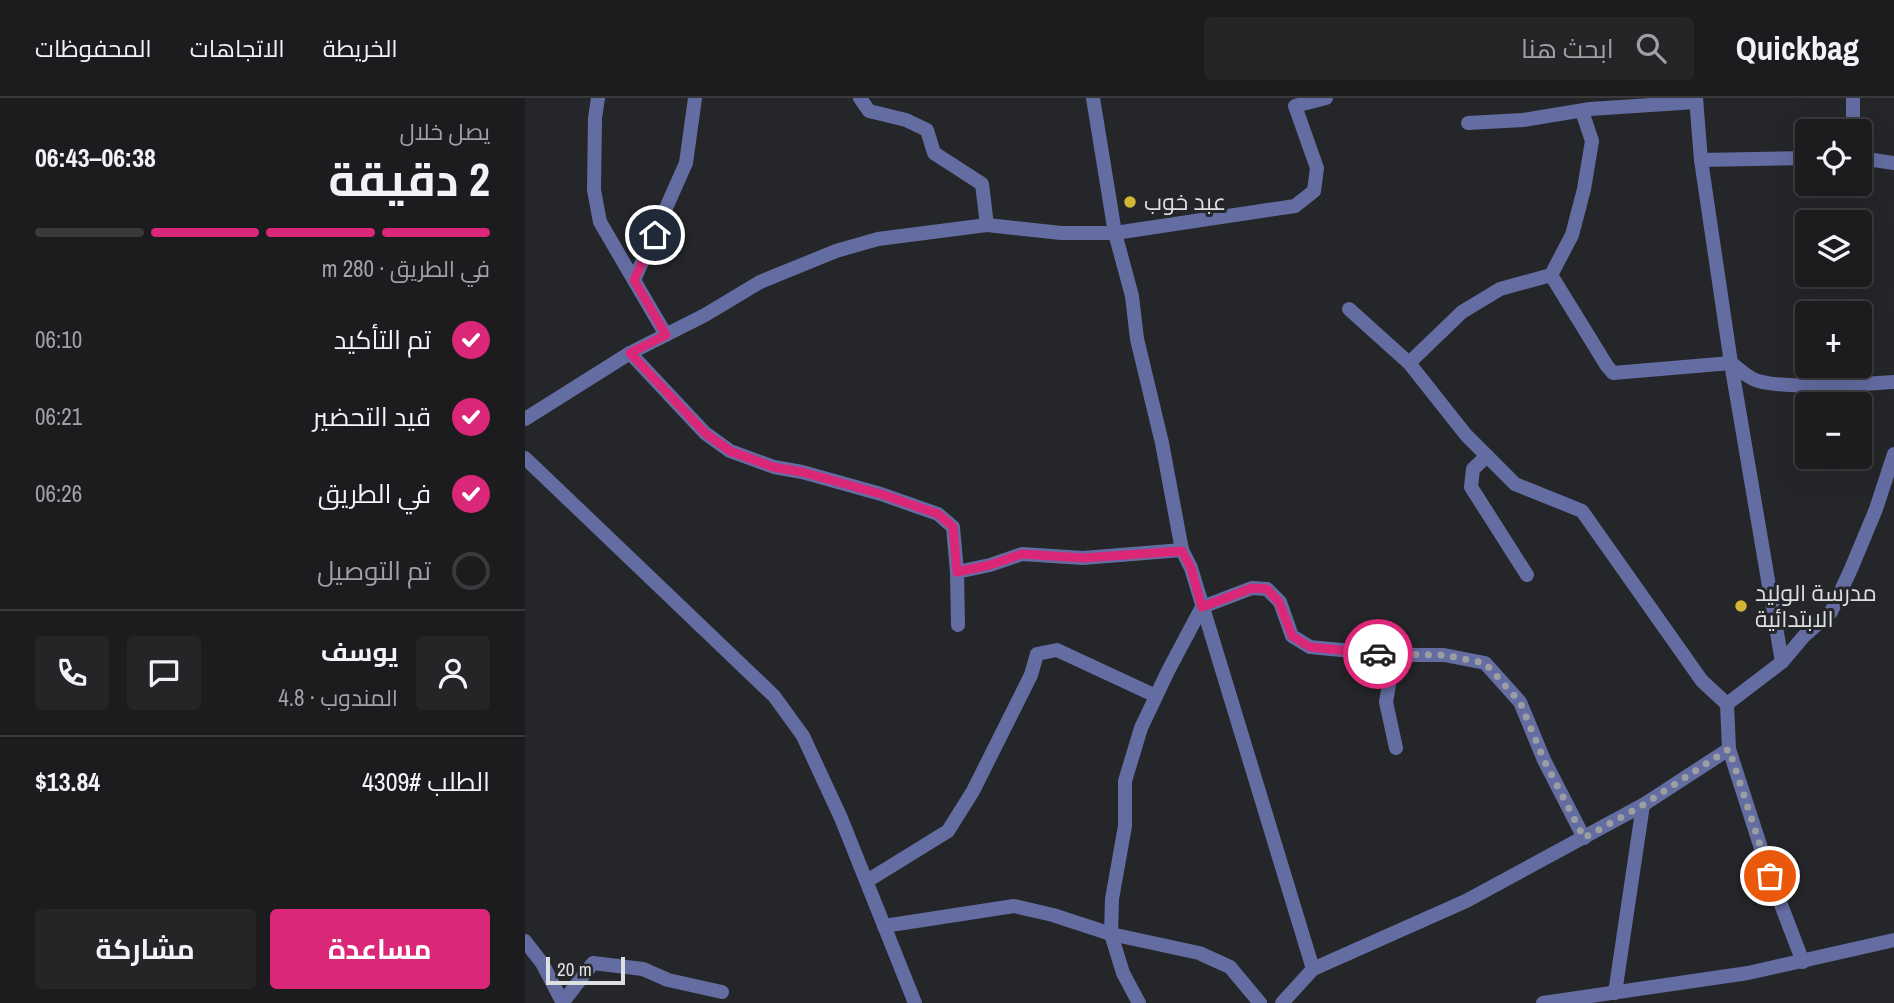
<!DOCTYPE html>
<html lang="ar">
<meta charset="utf-8">
<style>
:root{--surface:#1c1c1f;--page:#252528;--text:#f1f3f6;--muted:#a0a1a4;--line:#3a3a3d;--accent:#db2777}
body{margin:0;font-family:"Archivo Narrow",Cairo,sans-serif;background:var(--page);color:var(--text);direction:rtl;height:100vh;display:flex;flex-direction:column;font-size:26px;white-space:nowrap}
*{box-sizing:border-box;margin:0}
p{font-size:23px;color:var(--muted)}
.icon{flex:none;width:38px;height:38px;fill:none;stroke:currentColor;stroke-width:2;stroke-linecap:round;stroke-linejoin:round}
.map{position:relative;flex:1;overflow:hidden;direction:ltr}
.details{display:flex;flex-direction:column;background:var(--surface);width:525px}
.details>*{flex:none}
.tools{position:absolute;left:1270px;top:21px;display:grid;gap:14px}
.tools a{display:grid;place-items:center;width:77px;height:77px;border-radius:7px;background:var(--surface);box-shadow:0 7px 28px #0002,0 0 0 2px var(--line);font-size:35px}
.scale{position:absolute;left:21px;bottom:18px;width:79px;box-sizing:border-box;padding-left:7px;border:4px solid #dedfe1;border-top:0;font-size:19px;line-height:24px;white-space:nowrap;color:#dedfe1;-webkit-text-stroke:5px #252629;paint-order:stroke}
.pin{position:absolute;display:grid;place-items:center;width:60px;height:60px;color:#fff;margin:-30px;border:4px solid #fff;border-radius:50%;box-shadow:0 2px 7px #0007}
.courier{position:absolute;display:grid;place-items:center;width:70px;height:70px;margin:-35px;border:5px solid #db2777;border-radius:50%;background:#fff;color:#222;box-shadow:0 2px 9px #0007}
.headline em{font-style:normal;font-weight:700}
.headline div{display:flex;flex-direction:column-reverse}
.headline{display:flex;align-items:center;justify-content:space-between;height:119px;padding:0 35px}
h1{font-size:46px;font-weight:700;line-height:52px}
.bar{display:grid;grid-template-columns:repeat(4,1fr);gap:10px 7px;align-content:center;height:84px;padding:0 35px}
.bar i{height:9px;border-radius:5px;background:var(--line)}
.bar .on{background:var(--accent)}
.bar p{grid-column:span 4}
.line{display:flex;align-items:center;gap:18px;padding:0 35px;border-top:2px solid var(--line)}
.line div{flex:1}
.round{display:grid;place-items:center;flex:none;width:74px;height:74px;border-radius:7px;background:var(--page)}
ol{padding:0 35px;list-style:none}
li{display:flex;align-items:center;gap:21px;height:77px}
li p{margin-inline-start:auto}
li .icon{padding:7px;border-radius:50%;background:var(--accent);color:#fff;stroke-width:4}
li:last-child{color:var(--muted)}
li i{width:38px;height:38px;border:4px solid var(--line);border-radius:50%}
.button{display:flex;gap:14px;margin-top:auto;padding:14px 35px}
.button a{flex:1;height:80px;border-radius:7px;background:var(--accent);color:#fff;font-size:28px;font-weight:700;line-height:80px;text-align:center}
.button a+a{background:var(--page);color:var(--text)}
header{display:flex;align-items:center;gap:42px;box-sizing:border-box;height:98px;padding:0 35px;background:var(--surface);border-bottom:2px solid var(--line)}
header strong{font-size:33px}
nav{display:flex;gap:38px;margin-inline-start:auto;font-size:24px}
.search{width:490px;height:63px;background:var(--page);display:flex;align-items:center;gap:18px;box-sizing:border-box;padding:0 24px;border-radius:7px;color:var(--muted);font-size:26px}
main{display:flex;flex:1;min-height:0}
.map>svg:first-child{display:block}
.lines{fill:none;stroke-linecap:round;stroke-linejoin:round}
.minor{stroke:#646da2;stroke-width:14}
.tertiary{stroke:#646da2;stroke-width:14}
.done{stroke:#9d9ea1;stroke-width:7;stroke-dasharray:0 12.6}
.route{stroke:#db2777;stroke-width:9}
.poi-dot{fill:#d4b635;stroke:#252629;stroke-width:2.5}
.labels{text-anchor:middle;stroke-width:6;stroke-linejoin:round;paint-order:stroke}
.poi-label{font-size:23px;fill:#dedfe1;stroke:#252629;text-anchor:start}
</style>
<header>
<strong>Quickbag</strong>
<div class="search"><svg class="icon" aria-label="search" viewBox="0 0 24 24"><circle cx="10" cy="10" r="6"/><path d="M15 15l6 6"/></svg>ابحث هنا</div>
<nav><a>الخريطة</a><a>الاتجاهات</a><a>المحفوظات</a></nav>
</header>
<main>
<div class="map">
<svg width="1369" height="905" viewBox="0 0 1369 905">
<rect width="100%" height="100%" fill="#252629"/>
<g class="lines">
<g class="minor">
<polyline points="73,0 70,20 69,92 75,124 141,237"/>
<polyline points="335,0 344,13 381,22 402,32 409,55 457,86 462,127"/>
<polyline points="568,0 590,135 607,198 612,241 637,345 657,452 666,470 788,871"/>
<polyline points="1171,0 1176,62 1206,265 1257,564"/>
<polyline points="943,25 998,22 1065,11 1171,4"/>
<polyline points="1328,33 1328,0"/>
<polyline points="1335,60 1369,65"/>
<polyline points="1176,62 1283,60"/>
<path d="M 1026,177 L 1082,268 L 1088,275 L 1206,265 C 1213,270 1220,277 1228,281 C 1249,292 1342,286 1369,284"/>
<polyline points="109,182 161,65 170,0"/>
<polyline points="824,211 884,265 941,337 990,386 1057,413 1177,583 1202,606"/>
<polyline points="884,265 937,214 975,191 1026,177 1047,137 1059,91 1067,43 1057,13"/>
<polyline points="0,321 105,255"/>
<polyline points="962,358 948,371 946,389 1002,477"/>
<polyline points="0,360 249,598 278,638 316,720 390,905"/>
<polyline points="432,474 428,429 413,416 356,396 277,374 249,369 205,353 180,335 105,255 180,217 235,184 311,153 353,141 462,127 536,135 590,135 770,108 789,93 792,70 770,8 801,0"/>
<polyline points="433,527 432,474 465,467 497,456 558,460 657,452"/>
<polyline points="871,650 861,604 869,557 919,557 960,565 995,604 1019,662 1059,740"/>
<polyline points="342,783 423,733 448,693 506,577 512,556 532,552 631,598"/>
<polyline points="359,828 489,808 528,817 586,836 587,801 600,728 600,683 616,630 643,573 677,509 727,490 742,491 755,504 767,538 785,549 869,557"/>
<polyline points="0,843 17,865 38,905"/>
<polyline points="1278,864 1245,778 1204,651 1202,606 1257,564 1279,538 1306,514 1326,471 1351,411 1369,356"/>
<polyline points="1090,895 1118,707"/>
<polyline points="38,904 68,865 118,871 143,882 197,894"/>
<polyline points="614,905 598,875 586,836 674,855 705,869 735,905"/>
<polyline points="757,905 788,871 941,803 1118,707 1204,651"/>
</g>
<polyline class="tertiary" points="1018,905 1223,875 1369,842"/>
</g>
<g class="lines">
<polyline class="done" points="853,556 919,557 960,565 995,604 1019,662 1059,740 1118,707 1204,651 1245,778"/>
<polyline class="route" points="130,137 109,182 141,237 105,255 180,335 205,353 248,369 277,374 356,396 413,416 428,429 432,474 465,467 497,456 558,460 657,453 666,470 677,509 727,490 742,491 754,504 767,538 785,549 853,556"/>
</g>
<g class="poi-dot">
<circle cx="605" cy="104" r="7"/>
<circle cx="1216" cy="508" r="7"/>
</g>
<g class="labels">
<g class="poi-label">
<text x="619" y="112">عبد خوب</text>
<text x="1230" y="503">مدرسة الوليد<tspan x="1230" dy="26">الابتدائية</tspan></text>
</g>
</g>
</svg>
<div class="tools">
<a><svg class="icon" aria-label="locate" viewBox="0 0 24 24"><circle cx="12" cy="12" r="6"/><path d="M12 2v4M12 18v4M2 12h4M18 12h4"/></svg></a>
<a><svg class="icon" aria-label="layers" viewBox="0 0 24 24"><path d="M12 4l9 5-9 5-9-5zM3 14l9 5 9-5"/></svg></a>
<a>+</a>
<a>−</a>
</div>
<div class="scale">20 m</div>
<div class="pin" style="left:1245px;top:778px;background:#ea580c"><svg class="icon" aria-label="bag" viewBox="0 0 24 24"><path d="M5 8h14l-1 12H6zM9 8a3 3 0 0 1 6 0"/></svg></div>
<div class="pin" style="left:130px;top:137px;background:#1f2937"><svg class="icon" aria-label="home" viewBox="0 0 24 24"><path d="M3 11l9-7 9 7M6 9v11h12V9"/></svg></div>
<div class="courier" style="left:853px;top:556px"><svg class="icon" aria-label="car" viewBox="0 0 24 24"><path d="M5 17H2v-5l4-1 3-4h7l3 4 3 1v5h-3M9 17h6M6 11h13"/><circle cx="7" cy="17" r="2"/><circle cx="17" cy="17" r="2"/></svg></div>
</div>
<section class="details">
<div class="headline"><div><h1>2 دقيقة</h1><p>يصل خلال</p></div><em>06:38–06:43</em></div>
<div class="bar"><i class="on"></i><i class="on"></i><i class="on"></i><i></i><p>في الطريق · 280 m</p></div>
<ol>
<li><svg class="icon" aria-label="check" viewBox="0 0 24 24"><path d="M5 12l5 5 9-10"/></svg>تم التأكيد<p>06:10</p></li>
<li><svg class="icon" aria-label="check" viewBox="0 0 24 24"><path d="M5 12l5 5 9-10"/></svg>قيد التحضير<p>06:21</p></li>
<li><svg class="icon" aria-label="check" viewBox="0 0 24 24"><path d="M5 12l5 5 9-10"/></svg>في الطريق<p>06:26</p></li>
<li><i></i>تم التوصيل</li>
</ol>
<div class="line" style="height:126px"><a class="round"><svg class="icon" aria-label="person" viewBox="0 0 24 24"><circle cx="12" cy="8" r="4"/><path d="M4 21q1-7 8-7t8 7"/></svg></a><div><b>يوسف</b><p>المندوب · 4.8</p></div><a class="round"><svg class="icon" aria-label="chat" viewBox="0 0 24 24"><path d="M4 5h16v11H9l-5 4z"/></svg></a><a class="round"><svg class="icon" aria-label="phone" viewBox="0 0 24 24"><path d="M5 4h4l2 5-3 2q2 4 5 5l2-3 5 2v4C11 20 4 13 5 4z"/></svg></a></div>
<div class="line" style="height:91px"><div>الطلب #4309</div><b>$13.84</b></div>
<div class="button"><a>مساعدة</a><a>مشاركة</a></div>
</section>
</main>
